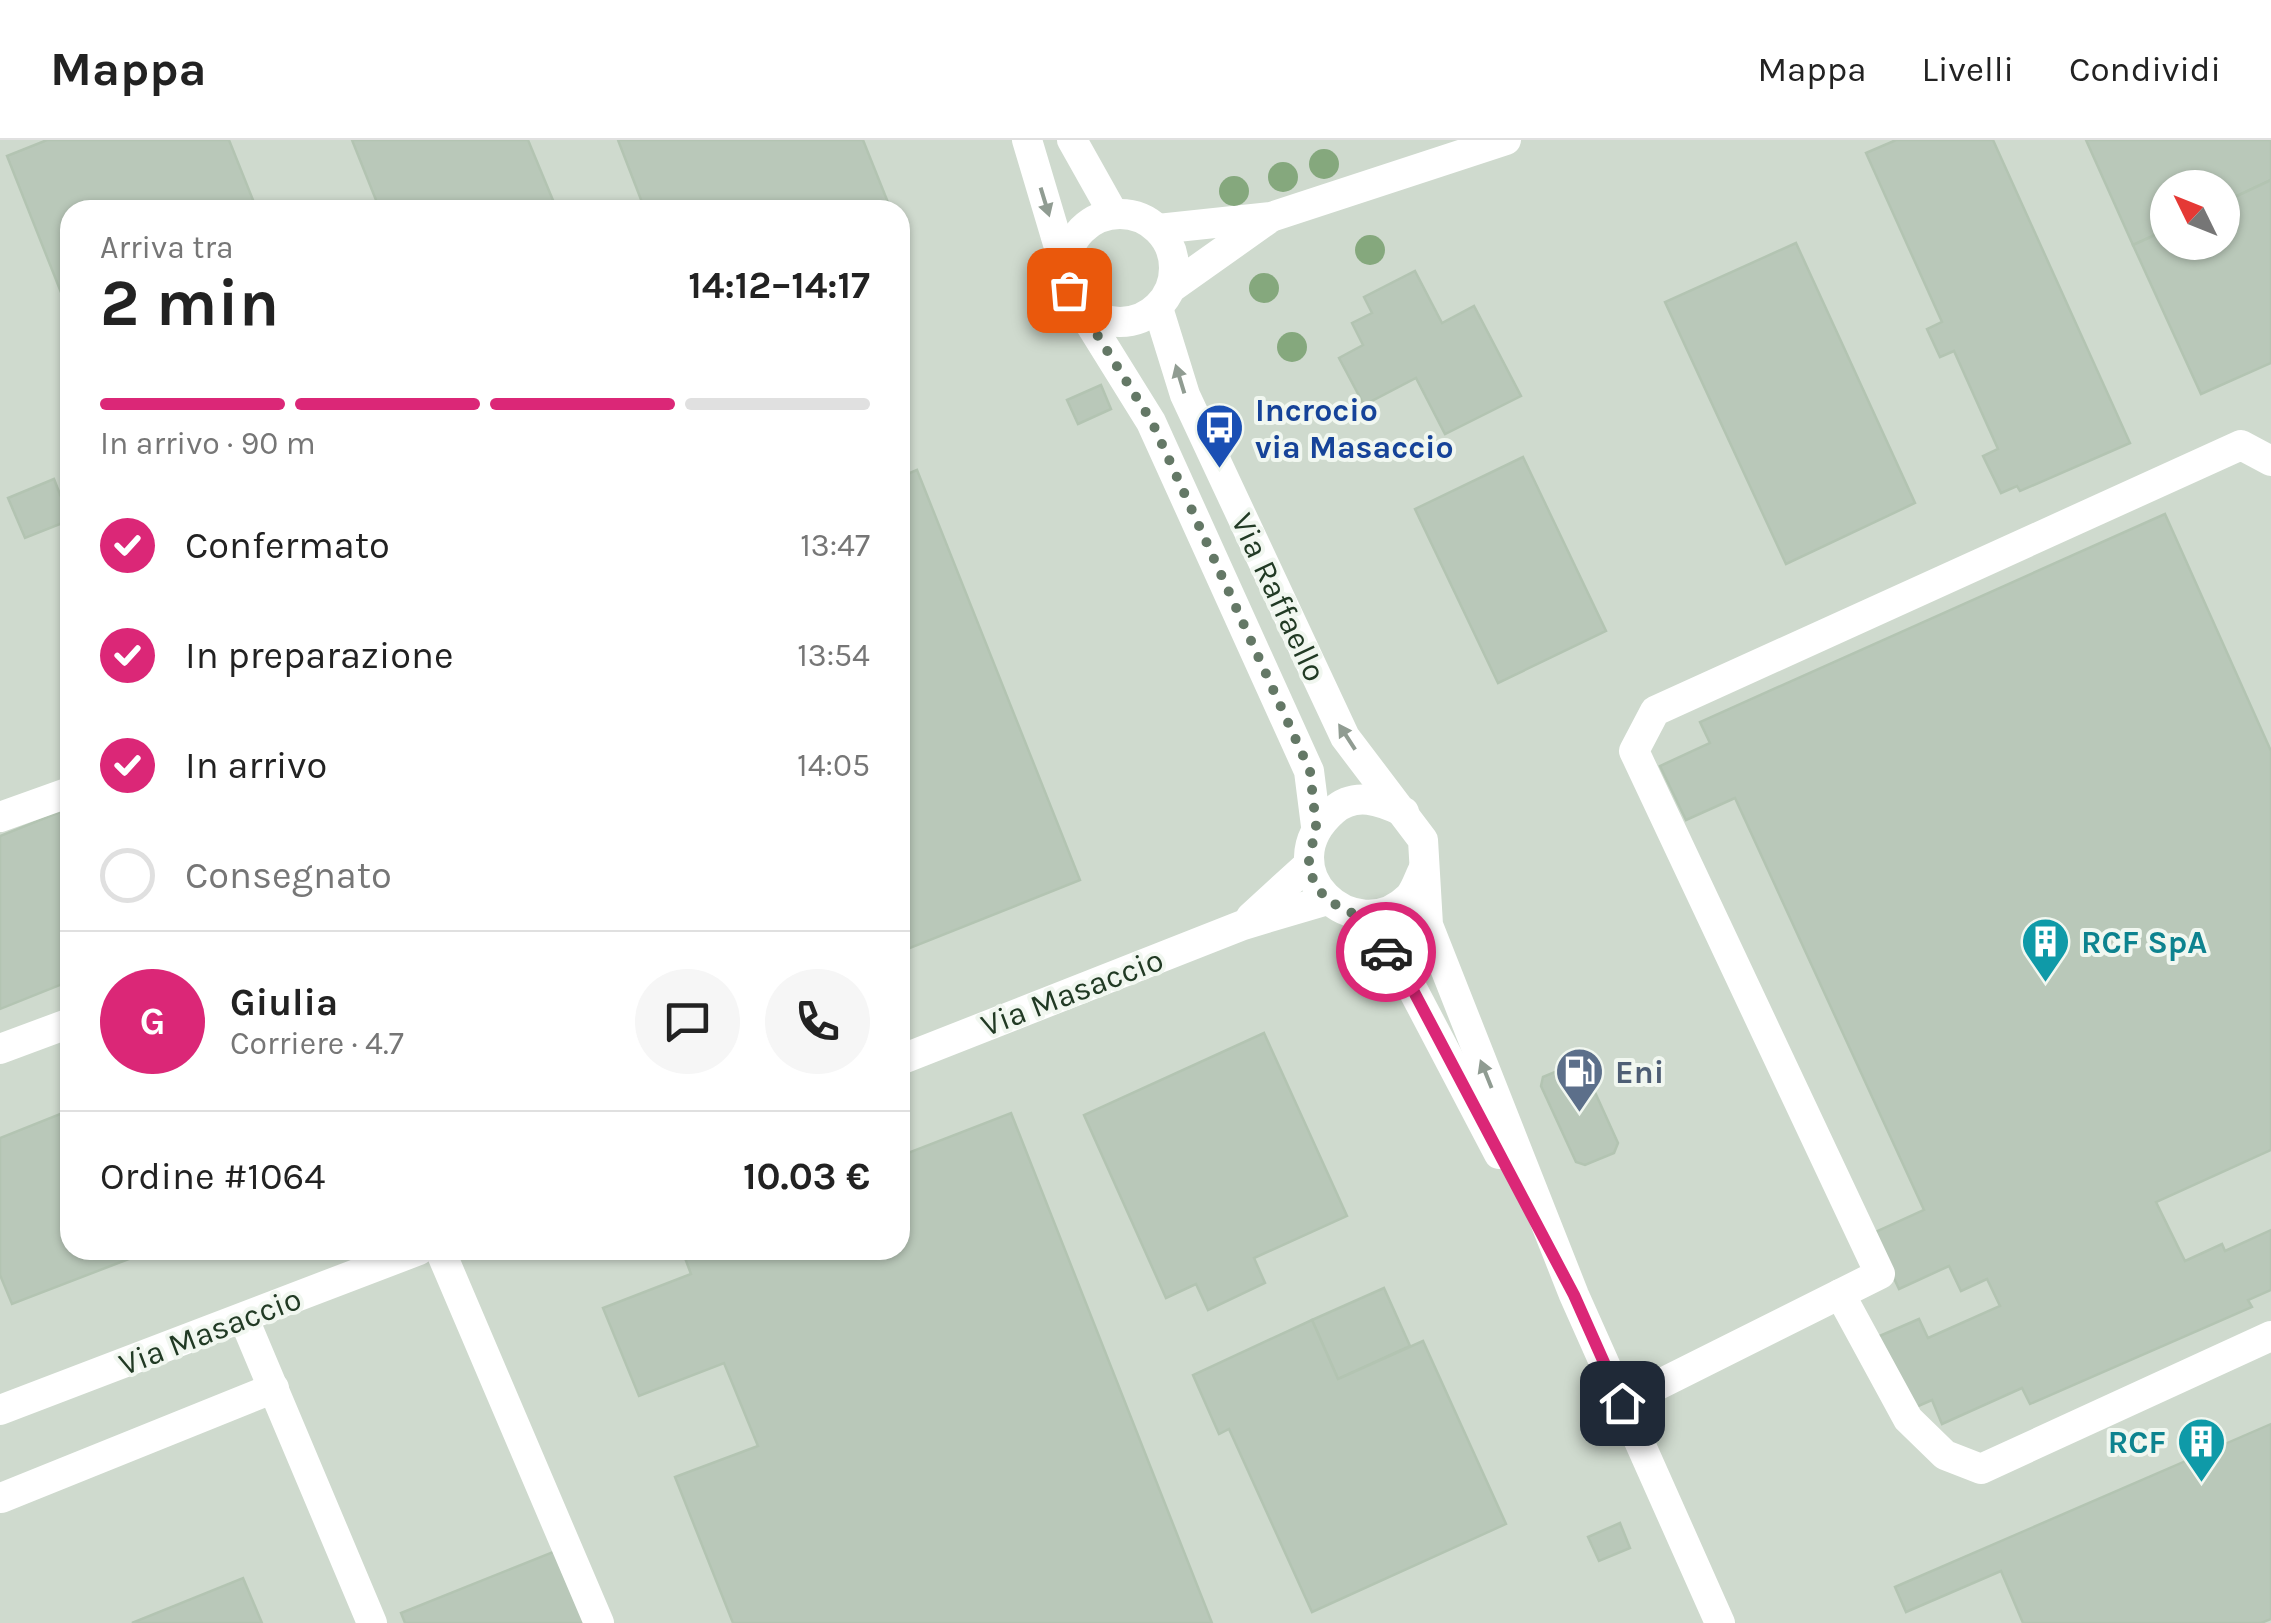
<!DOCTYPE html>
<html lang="it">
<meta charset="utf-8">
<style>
:root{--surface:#fff;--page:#f6f6f6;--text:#222;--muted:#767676;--line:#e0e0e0;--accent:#db2777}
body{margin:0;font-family:Karla,sans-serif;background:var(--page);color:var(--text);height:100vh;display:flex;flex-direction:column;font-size:38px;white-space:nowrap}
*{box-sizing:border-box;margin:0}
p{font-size:32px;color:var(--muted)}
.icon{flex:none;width:55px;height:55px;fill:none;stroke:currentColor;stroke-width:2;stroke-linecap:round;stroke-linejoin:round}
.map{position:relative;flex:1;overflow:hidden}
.sheet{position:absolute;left:60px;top:60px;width:850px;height:1060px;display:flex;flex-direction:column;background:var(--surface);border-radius:30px;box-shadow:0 2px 8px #0004}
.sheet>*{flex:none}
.needle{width:65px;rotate:313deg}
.fabs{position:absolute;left:2150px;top:30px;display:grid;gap:20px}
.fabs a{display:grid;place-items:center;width:90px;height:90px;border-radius:50%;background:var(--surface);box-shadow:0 2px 8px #0004;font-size:50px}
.pin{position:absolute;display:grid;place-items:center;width:85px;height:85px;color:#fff;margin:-42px;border-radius:20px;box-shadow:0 5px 15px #0006}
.courier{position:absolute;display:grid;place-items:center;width:100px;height:100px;margin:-50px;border:8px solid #db2777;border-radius:50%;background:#fff;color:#222;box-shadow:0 2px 12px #0007}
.head em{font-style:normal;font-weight:700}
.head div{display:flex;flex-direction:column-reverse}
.head{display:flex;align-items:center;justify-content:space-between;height:170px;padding:0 40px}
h1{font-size:65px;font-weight:700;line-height:75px}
.bar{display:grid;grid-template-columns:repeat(4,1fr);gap:15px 10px;align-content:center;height:120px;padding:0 40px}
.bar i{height:12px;border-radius:8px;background:var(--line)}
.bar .on{background:var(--accent)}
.bar p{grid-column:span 4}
.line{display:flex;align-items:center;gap:25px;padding:0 40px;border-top:2px solid var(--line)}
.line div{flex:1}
.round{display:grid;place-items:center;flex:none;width:105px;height:105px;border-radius:52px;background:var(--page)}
ol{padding:0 40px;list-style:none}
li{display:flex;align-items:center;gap:30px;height:110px}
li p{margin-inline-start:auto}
li .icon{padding:10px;border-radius:50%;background:var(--accent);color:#fff;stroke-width:4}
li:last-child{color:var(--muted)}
li i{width:55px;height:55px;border:5px solid var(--line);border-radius:50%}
header{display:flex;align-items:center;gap:60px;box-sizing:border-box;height:140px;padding:0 50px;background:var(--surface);border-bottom:2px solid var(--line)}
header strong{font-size:48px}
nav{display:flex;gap:55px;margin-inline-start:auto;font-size:35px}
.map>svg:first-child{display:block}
.built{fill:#cfdace;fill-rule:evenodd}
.building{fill:#b9c8b9;stroke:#b3c4b2;stroke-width:2.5}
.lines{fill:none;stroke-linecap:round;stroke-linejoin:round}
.minor{stroke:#fff;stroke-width:30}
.tree{fill:#85a87d}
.oneway{fill:#909c92}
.done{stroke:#647866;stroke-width:10;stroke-dasharray:0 18}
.route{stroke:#db2777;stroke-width:12}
.labels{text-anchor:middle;stroke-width:8;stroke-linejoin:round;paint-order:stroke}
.transit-label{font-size:32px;font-weight:bold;fill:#164399;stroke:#f1f7f0;text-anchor:start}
.street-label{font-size:32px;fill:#213a24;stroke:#f1f7f0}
.culture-label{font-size:32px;font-weight:bold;fill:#0d838f;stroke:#f1f7f0;text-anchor:start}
.service-label{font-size:32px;font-weight:bold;fill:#4e5e75;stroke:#f1f7f0;text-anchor:start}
</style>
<header>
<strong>Mappa</strong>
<nav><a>Mappa</a><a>Livelli</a><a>Condividi</a></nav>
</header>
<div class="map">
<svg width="2271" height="1483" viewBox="0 0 2271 1483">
<rect width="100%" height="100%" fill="#e0ebe0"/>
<path class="built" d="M 0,0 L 2271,0 L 2271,1483 L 0,1483 ZM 2168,48 L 2222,48 L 2222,102 L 2168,102 ZM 70,70 L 900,70 L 900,1110 L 70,1110 Z"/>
<g class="building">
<polygon points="47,0 229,0 257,70 70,70 70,175 7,16"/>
<polygon points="352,0 528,0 557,70 380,70"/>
<polygon points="618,0 863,0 891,70 645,70"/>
<polygon points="1896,0 1993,0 2130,303 2020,351 2017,346 2001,353 1983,316 1998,309 1954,211 1940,217 1927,189 1942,182 1866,13"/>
<polygon points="2086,0 2271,0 2271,40 2222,63 2222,48 2168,48 2168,89 2133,105"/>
<polygon points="2271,40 2271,223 2201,254 2133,105 2168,89 2168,102 2222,102 2222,63"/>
<polygon points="1796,103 1915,363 1786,424 1665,162"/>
<polygon points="1415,131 1442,183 1474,166 1521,256 1445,294 1416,238 1364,265 1339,218 1363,205 1352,183 1372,173 1364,157"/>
<polygon points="1101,245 1111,269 1078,284 1067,260"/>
<polygon points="1523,317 1606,491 1498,543 1415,369"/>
<polygon points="917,330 1080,740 900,812 900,337"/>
<polygon points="54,339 70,380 25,398 8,358"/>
<polygon points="2165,374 2271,611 2271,1010 2156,1062 2185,1121 2222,1104 2225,1111 2271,1090 2271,1150 2248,1160 2252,1167 2030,1264 2022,1248 1942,1284 1932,1260 1909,1270 1875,1198 1919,1179 1928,1198 2000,1166 1987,1139 1961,1151 1949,1126 1899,1149 1873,1093 1924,1070 1735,658 1686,680 1660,626 1710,603 1700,582"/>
<polygon points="70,668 70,841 0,869 0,696"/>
<polygon points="1264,893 1347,1076 1254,1118 1265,1143 1208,1170 1196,1144 1166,1158 1084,975"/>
<polygon points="1574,924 1584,928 1618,1003 1614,1013 1585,1025 1576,1022 1541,946 1543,937"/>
<polygon points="70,970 70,1110 152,1110 12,1164 0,1135 0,998"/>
<polygon points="1011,973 1212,1483 733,1483 675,1337 758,1306 724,1223 639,1256 603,1168 691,1134 682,1110 900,1110 900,1016"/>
<polygon points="1384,1148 1410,1206 1338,1239 1312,1180"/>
<polygon points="1312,1180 1338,1239 1423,1201 1506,1384 1312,1472 1229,1289 1219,1294 1193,1235"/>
<polygon points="2271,1284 2271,1479 2261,1483 2023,1483 2001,1431 1906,1472 1895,1447"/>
<polygon points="1620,1383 1630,1408 1599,1421 1588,1397"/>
<polygon points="558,1410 588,1483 405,1483 401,1473"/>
<polygon points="243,1438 262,1483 132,1483"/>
</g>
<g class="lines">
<g class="minor">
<polyline points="1027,0 1064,124"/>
<polyline points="1072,0 1113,73"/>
<circle cx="1120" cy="128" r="54"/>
<polyline points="1158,89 1271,77 1506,0"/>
<polyline points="1171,148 1267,80"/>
<polyline points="1069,150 1151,282 1309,631 1316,686"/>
<polyline points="1158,168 1185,255 1345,597 1423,700 1428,785 1574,1155 1720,1483"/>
<path d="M 1404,672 C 1381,661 1355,651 1333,671 C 1266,730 1355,811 1409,757 C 1415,751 1419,738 1423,730"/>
<polyline points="0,677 70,652"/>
<polyline points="1354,774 1414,852 1499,1014"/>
<polyline points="1251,777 1308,725"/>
<polyline points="0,909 70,883"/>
<polyline points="900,920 1243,785 1327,760"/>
<polyline points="440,1110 599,1483"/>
<polyline points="1840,1154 1908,1279 1945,1315 1981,1329 2271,1196"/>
<polyline points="244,1179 372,1483"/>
<polyline points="1622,1263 1880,1134 1634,611 1655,571 2241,305 2271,321"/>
<polyline points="0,1270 419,1110"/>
<polyline points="1,1358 274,1248"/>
</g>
</g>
<g class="tree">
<circle cx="1324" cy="24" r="15"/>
<circle cx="1283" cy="37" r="15"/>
<circle cx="1234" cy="51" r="15"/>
<circle cx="1370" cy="110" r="15"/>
<circle cx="1264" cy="148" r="15"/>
<circle cx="1292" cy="207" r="15"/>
</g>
<defs><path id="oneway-solid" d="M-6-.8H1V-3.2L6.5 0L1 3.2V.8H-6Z" transform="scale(2.5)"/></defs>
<g class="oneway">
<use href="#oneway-solid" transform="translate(1045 62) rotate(73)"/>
<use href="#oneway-solid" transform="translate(1180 239) rotate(-107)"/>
<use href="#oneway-solid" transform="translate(1347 597) rotate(-123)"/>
<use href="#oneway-solid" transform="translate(1486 934) rotate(-112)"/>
</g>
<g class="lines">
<polyline class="done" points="1069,150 1152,282 1310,631 1316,686 1308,726 1315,744 1327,760 1354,774 1386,812"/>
<polyline class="route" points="1386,812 1414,852 1574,1155 1622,1263"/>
</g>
<defs>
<symbol id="bus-pin" viewBox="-11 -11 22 30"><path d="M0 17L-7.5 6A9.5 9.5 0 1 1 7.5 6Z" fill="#1a4fb4" stroke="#f1f7f0"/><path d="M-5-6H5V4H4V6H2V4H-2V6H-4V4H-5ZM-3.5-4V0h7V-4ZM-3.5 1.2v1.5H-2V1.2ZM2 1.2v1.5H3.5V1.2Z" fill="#fff"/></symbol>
<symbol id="building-pin" viewBox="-11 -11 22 30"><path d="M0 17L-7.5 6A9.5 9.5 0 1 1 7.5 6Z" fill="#0f9aa8" stroke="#f1f7f0"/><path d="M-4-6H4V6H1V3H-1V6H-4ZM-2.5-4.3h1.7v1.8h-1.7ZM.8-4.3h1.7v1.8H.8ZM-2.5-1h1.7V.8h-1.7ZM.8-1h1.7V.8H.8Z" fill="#fff"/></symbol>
<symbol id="fuel-pin" viewBox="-11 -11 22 30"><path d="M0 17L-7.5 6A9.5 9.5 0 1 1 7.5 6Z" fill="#5c6f8a" stroke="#f1f7f0"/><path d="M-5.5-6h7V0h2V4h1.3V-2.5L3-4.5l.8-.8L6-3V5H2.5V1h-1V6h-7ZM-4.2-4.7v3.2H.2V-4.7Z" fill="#fff"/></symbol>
</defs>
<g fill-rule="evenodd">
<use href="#bus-pin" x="1192" y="260" width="55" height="75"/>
<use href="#building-pin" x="2018" y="774" width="55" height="75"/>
<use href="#fuel-pin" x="1552" y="904" width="55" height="75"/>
<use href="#building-pin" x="2174" y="1274" width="55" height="75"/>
</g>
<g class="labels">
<g class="transit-label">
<text x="1255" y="281">Incrocio<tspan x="1255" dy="37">via Masaccio</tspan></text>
</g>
<g class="street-label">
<text transform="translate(1279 457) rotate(65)" y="11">Via Raffaello</text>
<text transform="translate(1072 852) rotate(-21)" y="11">Via Masaccio</text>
<text transform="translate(210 1191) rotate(-21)" y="11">Via Masaccio</text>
</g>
<g class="culture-label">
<text x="2081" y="813">RCF SpA</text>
<text x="2166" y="1313" text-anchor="end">RCF</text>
</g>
<g class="service-label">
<text x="1615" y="943">Eni</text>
</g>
</g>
</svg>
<div class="fabs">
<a><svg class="needle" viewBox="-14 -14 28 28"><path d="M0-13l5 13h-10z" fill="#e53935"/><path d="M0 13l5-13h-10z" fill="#767676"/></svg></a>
</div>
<div class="pin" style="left:1069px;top:150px;background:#ea580c"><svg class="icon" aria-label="bag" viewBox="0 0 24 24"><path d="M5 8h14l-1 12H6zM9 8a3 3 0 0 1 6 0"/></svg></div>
<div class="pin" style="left:1622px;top:1263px;background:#1f2937"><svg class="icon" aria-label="home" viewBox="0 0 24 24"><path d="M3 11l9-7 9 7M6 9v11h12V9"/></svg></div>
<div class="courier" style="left:1386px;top:812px"><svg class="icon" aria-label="car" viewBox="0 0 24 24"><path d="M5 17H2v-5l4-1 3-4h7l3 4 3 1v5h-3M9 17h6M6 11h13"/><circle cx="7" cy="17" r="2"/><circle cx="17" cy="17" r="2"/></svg></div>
<section class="sheet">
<div class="head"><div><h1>2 min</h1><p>Arriva tra</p></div><em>14:12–14:17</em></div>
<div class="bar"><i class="on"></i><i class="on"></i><i class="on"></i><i></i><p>In arrivo · 90 m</p></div>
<ol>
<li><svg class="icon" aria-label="check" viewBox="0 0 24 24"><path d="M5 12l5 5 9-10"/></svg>Confermato<p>13:47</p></li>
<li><svg class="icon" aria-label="check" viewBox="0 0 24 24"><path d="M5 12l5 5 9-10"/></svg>In preparazione<p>13:54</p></li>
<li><svg class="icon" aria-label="check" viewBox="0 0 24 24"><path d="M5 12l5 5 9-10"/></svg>In arrivo<p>14:05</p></li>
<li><i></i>Consegnato</li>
</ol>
<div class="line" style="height:180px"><b class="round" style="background:var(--accent);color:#fff">G</b><div><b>Giulia</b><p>Corriere · 4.7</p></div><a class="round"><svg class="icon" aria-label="chat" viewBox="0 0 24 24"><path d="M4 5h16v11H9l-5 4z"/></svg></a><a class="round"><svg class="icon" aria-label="phone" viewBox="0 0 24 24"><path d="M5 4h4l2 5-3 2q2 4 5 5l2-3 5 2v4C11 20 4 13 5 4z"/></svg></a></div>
<div class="line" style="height:130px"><div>Ordine #1064</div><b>10.03 €</b></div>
</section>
</div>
